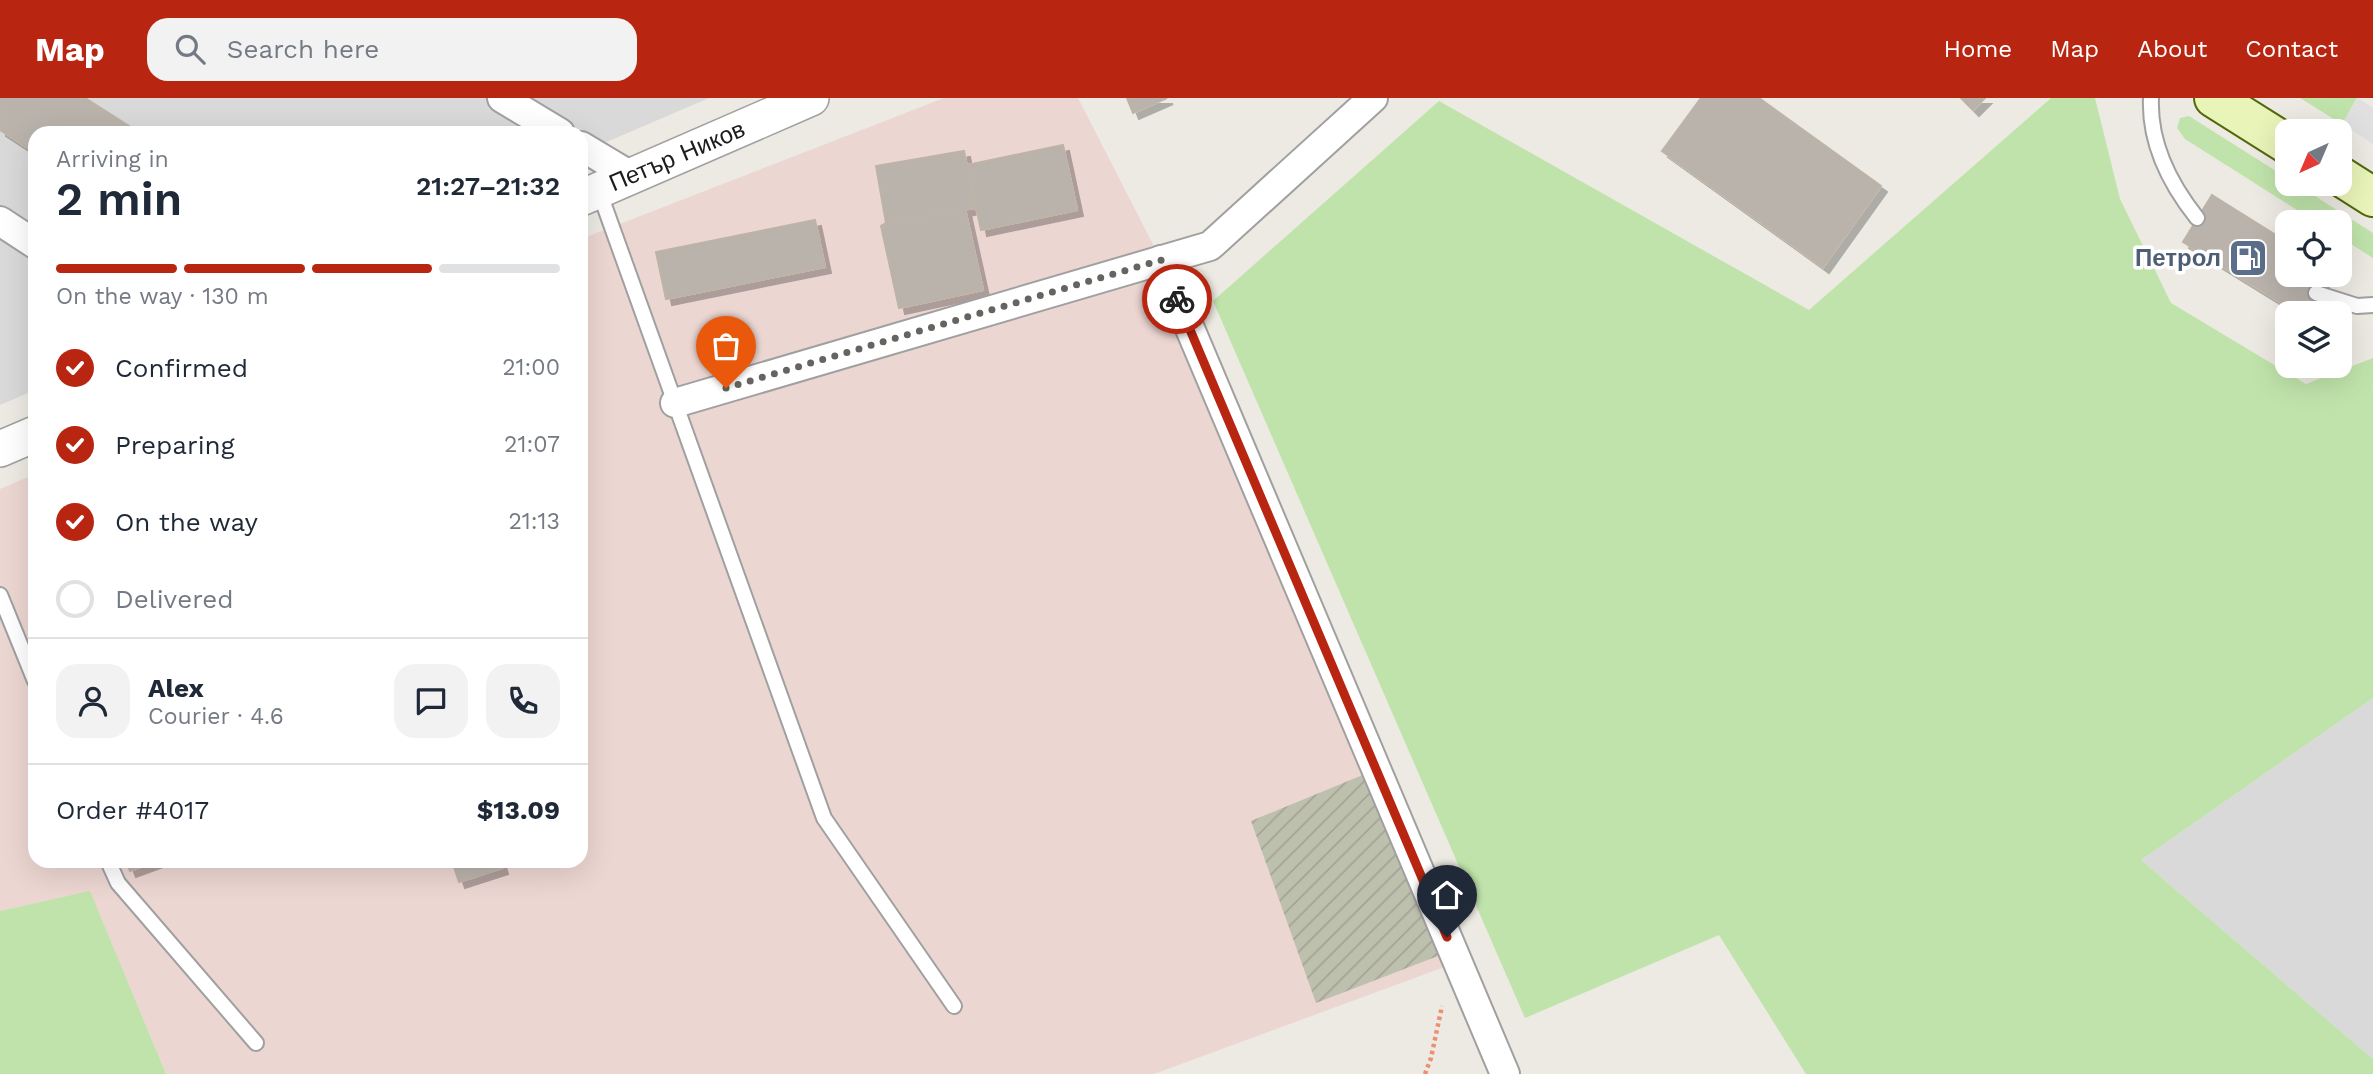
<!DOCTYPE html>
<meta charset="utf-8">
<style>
:root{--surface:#fff;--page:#f2f2f3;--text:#1f2937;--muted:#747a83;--line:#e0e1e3;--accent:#b82510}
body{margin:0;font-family:"Work Sans",sans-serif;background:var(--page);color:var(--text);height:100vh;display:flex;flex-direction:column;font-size:26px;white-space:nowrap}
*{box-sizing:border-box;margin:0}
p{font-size:23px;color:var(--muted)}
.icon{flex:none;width:38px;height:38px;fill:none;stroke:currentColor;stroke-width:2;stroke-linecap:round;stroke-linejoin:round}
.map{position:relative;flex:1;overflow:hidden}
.sheet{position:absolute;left:28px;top:28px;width:560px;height:742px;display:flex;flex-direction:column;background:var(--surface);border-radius:21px;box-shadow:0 7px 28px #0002}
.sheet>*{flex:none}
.needle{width:46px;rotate:224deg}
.fabs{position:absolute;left:2275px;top:21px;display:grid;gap:14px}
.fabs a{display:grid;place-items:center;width:77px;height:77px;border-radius:14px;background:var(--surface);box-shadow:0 7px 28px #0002;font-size:35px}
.pin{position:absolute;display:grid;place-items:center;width:60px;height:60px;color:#fff;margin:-72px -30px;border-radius:50% 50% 50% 0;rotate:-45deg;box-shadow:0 0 7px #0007}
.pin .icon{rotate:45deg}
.courier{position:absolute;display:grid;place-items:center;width:70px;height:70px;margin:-35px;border:5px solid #b82510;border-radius:50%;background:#fff;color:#222;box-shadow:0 2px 9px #0007}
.head em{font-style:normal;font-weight:600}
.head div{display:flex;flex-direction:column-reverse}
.head{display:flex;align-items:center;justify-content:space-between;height:119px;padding:0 28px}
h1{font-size:46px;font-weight:600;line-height:52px}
.bar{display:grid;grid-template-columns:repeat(4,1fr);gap:10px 7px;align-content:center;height:84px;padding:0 28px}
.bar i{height:9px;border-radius:5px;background:var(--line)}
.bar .active{background:var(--accent)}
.bar p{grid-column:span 4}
.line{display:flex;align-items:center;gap:18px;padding:0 28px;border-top:2px solid var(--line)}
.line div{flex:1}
.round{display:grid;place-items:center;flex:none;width:74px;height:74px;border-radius:21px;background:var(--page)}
ol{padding:0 28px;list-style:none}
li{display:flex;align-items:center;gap:21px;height:77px}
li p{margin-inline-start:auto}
li .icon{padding:7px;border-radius:50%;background:var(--accent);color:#fff;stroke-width:4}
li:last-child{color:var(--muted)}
li i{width:38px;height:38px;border:4px solid var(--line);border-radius:50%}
header{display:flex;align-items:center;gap:42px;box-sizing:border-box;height:98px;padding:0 35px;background:var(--accent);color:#fff}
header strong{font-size:33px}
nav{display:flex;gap:38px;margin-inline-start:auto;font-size:24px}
.search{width:490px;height:63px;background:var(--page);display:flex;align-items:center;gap:18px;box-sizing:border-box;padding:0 24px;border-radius:21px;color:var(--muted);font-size:26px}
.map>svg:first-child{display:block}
.residential{fill:#dad9d9}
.commercial{fill:#ecd6d2}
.construction{fill:url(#construction-furrows)}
.grass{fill:#c0e3ab}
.parking{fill:#e0e0e0}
.building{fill:#b9b3ac;stroke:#bdb3a6;stroke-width:2;filter:url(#shadow)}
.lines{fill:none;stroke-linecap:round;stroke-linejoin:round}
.service-casing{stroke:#a0a0a0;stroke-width:18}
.minor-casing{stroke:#a0a0a0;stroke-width:32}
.tertiary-casing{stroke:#a0a0a0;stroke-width:38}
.secondary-casing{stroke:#53680d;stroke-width:42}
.path{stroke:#ee8e72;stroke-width:4.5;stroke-dasharray:3.5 3.5;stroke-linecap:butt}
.service{stroke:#fff;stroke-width:14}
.minor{stroke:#fff;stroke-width:28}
.tertiary{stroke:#fff;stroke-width:35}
.secondary{stroke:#e9f4b9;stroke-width:38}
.done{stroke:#656461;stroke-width:7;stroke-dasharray:0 12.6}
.route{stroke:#b82510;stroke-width:9}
.labels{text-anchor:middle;stroke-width:7;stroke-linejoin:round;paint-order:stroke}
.street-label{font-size:24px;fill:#1c1c1c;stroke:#fff}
.service-label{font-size:24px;font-weight:bold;fill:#4e5e75;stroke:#fff;text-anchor:end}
</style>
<header>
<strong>Map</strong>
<div class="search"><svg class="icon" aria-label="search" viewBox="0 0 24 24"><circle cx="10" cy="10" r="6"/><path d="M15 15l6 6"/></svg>Search here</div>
<nav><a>Home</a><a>Map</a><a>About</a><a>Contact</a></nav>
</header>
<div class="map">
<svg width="2373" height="976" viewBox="0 0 2373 976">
<defs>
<pattern id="construction-furrows" width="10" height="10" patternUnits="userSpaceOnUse" patternTransform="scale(1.75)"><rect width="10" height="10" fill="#bec0ae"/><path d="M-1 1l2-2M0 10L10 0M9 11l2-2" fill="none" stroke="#a3a495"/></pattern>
<filter id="shadow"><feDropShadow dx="6" dy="6" stdDeviation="0" flood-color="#0004"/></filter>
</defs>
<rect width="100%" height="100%" fill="#eceae2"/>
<g class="residential">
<polygon points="0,0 709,0 581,55 581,35 35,35 35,292 0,307"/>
<polygon points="2373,600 2373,961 2141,762"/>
</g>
<polygon class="commercial" points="944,0 1078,0 1161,162 1458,864 1154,976 166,976 90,794 0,813 0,391 35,376 35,763 581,763 581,141"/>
<polygon class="construction" points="1365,676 1438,858 1316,905 1251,723"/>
<g class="grass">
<polygon points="2051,0 2095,0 2120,101 2171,205 2306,286 2373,260 2373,600 2141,762 2373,961 2373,976 1806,976 1719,837 1525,920 1213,203 1439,3 1809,212"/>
<polygon points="2300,0 2357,0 2342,26"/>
<polygon points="2189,18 2287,80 2287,86 2296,86 2373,135 2373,160 2340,139 2340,124 2316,124 2185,41 2177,30 2180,20"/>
<polygon points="90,793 166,976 0,976 0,813"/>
</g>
<polygon class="parking" points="2358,0 2373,10 2373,46 2342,26"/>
<g class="building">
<polygon points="0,0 85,0 140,35 35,35 35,55 0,32"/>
<polygon points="1127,0 1167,0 1133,15"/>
<polygon points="1701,0 1759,0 1881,88 1823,169 1662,53"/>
<polygon points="1961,0 1985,0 1973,12"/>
<polygon points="1063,47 1077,112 981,132 967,67"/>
<polygon points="964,53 975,110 886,125 876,68"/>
<polygon points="2212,97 2287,144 2287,177 2327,177 2303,215 2298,215 2183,144"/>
<polygon points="965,111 983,192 899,210 881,128 886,125"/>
<polygon points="815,122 825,169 666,201 656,154"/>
<polygon points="126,763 157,763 130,773"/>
<polygon points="452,763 500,763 502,770 459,784"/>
</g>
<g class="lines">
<defs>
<g id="service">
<path d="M 2151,0 C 2149,45 2170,86 2197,120"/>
<polyline points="599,93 824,720 954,908"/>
<polyline points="2316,195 2357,208 2373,207"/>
<polyline points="0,497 35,583"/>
<polyline points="108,763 118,785 256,945"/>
</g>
<g id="minor">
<polyline points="502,0 560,35"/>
<polyline points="581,48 631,78"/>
<polyline points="0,123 35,146"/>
<polyline points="1161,162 1505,976"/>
<polyline points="675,305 1210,148 1373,0"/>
</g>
<g id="tertiary">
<polyline points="581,100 811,0"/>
<polyline points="0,351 35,336"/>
</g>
<g id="secondary">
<polyline points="2214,0 2287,46"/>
<polyline points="2340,78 2373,99"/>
</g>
</defs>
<use href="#service" class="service-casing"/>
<use href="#minor" class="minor-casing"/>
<use href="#tertiary" class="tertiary-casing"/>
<use href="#secondary" class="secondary-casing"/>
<polyline class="path" points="1425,976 1431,960 1442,908"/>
<use href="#service" class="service"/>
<use href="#minor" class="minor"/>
<use href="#tertiary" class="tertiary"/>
<use href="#secondary" class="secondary"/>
</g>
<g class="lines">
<polyline class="done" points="726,290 1161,162 1177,201"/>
<polyline class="route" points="1177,201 1447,839"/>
</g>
<defs>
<symbol id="fuel-square" viewBox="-11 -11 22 22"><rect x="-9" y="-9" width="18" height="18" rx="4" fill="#5c6f8a" stroke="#fff"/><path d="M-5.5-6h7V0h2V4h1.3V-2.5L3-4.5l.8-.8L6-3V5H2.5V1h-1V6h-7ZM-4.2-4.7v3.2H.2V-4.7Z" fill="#fff"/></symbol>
</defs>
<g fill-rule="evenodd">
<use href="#fuel-square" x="2226" y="138" width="44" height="44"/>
</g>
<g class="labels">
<g class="street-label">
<text transform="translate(677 58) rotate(-23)" y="8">Петър Ников</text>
</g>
<g class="service-label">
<text x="2221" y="168">Петрол</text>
</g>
</g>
</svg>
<div class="fabs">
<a><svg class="needle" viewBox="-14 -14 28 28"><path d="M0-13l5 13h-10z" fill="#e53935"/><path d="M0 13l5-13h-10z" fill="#747a83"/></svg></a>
<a><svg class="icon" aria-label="locate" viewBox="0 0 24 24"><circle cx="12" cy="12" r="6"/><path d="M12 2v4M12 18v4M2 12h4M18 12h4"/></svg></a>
<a><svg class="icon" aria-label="layers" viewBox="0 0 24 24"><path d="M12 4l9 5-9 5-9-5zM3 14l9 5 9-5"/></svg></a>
</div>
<div class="pin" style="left:726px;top:290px;background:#ea580c"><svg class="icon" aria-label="bag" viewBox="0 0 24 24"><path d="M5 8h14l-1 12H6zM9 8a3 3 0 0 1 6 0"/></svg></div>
<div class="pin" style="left:1447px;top:839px;background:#1f2937"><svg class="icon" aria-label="home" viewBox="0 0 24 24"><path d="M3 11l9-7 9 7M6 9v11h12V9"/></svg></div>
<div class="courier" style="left:1177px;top:201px"><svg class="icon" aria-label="bike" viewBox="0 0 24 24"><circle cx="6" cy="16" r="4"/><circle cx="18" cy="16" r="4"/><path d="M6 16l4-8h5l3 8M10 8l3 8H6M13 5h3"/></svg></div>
<section class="sheet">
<div class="head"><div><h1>2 min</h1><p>Arriving in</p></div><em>21:27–21:32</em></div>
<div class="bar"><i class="active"></i><i class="active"></i><i class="active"></i><i></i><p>On the way · 130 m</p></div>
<ol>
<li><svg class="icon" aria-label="check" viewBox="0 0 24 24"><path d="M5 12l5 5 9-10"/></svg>Confirmed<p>21:00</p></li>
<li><svg class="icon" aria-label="check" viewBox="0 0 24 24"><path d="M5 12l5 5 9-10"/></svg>Preparing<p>21:07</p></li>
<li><svg class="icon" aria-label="check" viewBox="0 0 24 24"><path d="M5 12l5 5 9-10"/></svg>On the way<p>21:13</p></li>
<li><i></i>Delivered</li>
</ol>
<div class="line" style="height:126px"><a class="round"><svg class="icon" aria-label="person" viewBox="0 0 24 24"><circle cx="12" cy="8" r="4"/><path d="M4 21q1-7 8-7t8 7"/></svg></a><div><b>Alex</b><p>Courier · 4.6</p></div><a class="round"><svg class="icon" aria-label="chat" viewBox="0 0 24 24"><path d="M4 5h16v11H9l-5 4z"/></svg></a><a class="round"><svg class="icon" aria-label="phone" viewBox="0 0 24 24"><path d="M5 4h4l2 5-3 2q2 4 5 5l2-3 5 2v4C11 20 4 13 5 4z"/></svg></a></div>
<div class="line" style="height:91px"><div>Order #4017</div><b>$13.09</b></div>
</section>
</div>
